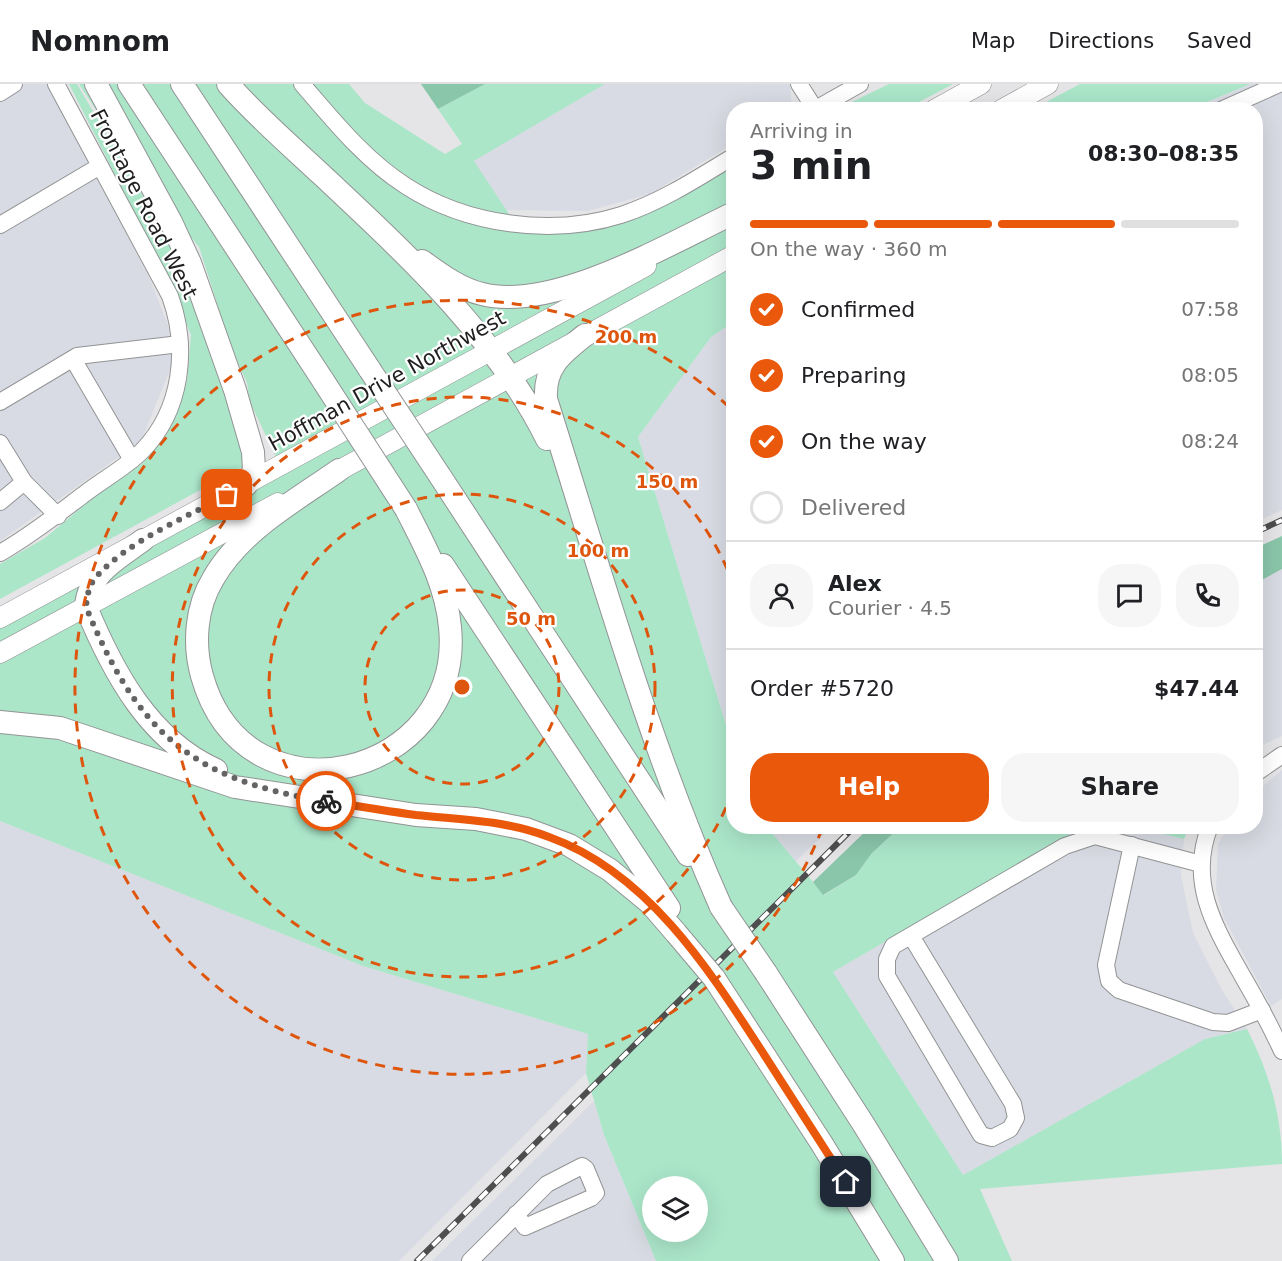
<!DOCTYPE html>
<meta charset="utf-8">
<style>
:root{--surface:#fff;--page:#f6f6f6;--text:#202124;--muted:#757577;--line:#e0e0e0;--accent:#ea580c}
body{margin:0;font-family:"DejaVu Sans",sans-serif;background:var(--page);color:var(--text);height:100vh;display:flex;flex-direction:column;font-size:22px;white-space:nowrap}
*{box-sizing:border-box;margin:0}
p{font-size:20px;color:var(--muted)}
.icon{flex:none;width:33px;height:33px;fill:none;stroke:currentColor;stroke-width:2;stroke-linecap:round;stroke-linejoin:round}
.map{position:relative;flex:1;overflow:hidden}
.details{position:absolute;left:726px;top:18px;width:537px;height:732px;display:flex;flex-direction:column;background:var(--surface);border-radius:24px;box-shadow:0 6px 24px #0002}
.details>*{flex:none}
.fabs{position:absolute;left:642px;top:1092px;display:grid;gap:12px}
.fabs a{display:grid;place-items:center;width:66px;height:66px;border-radius:50%;background:var(--surface);box-shadow:0 6px 24px #0002;font-size:30px}
.pin{position:absolute;display:grid;place-items:center;width:51px;height:51px;color:#fff;margin:-26px;border-radius:12px;box-shadow:0 3px 9px #0006}
.courier{position:absolute;display:grid;place-items:center;width:60px;height:60px;margin:-30px;border:4px solid #ea580c;border-radius:50%;background:#fff;color:#222;box-shadow:0 2px 8px #0007}
.head em{font-style:normal;font-weight:700}
.head div{display:flex;flex-direction:column-reverse}
.head{display:flex;align-items:center;justify-content:space-between;height:102px;padding:0 24px}
h1{font-size:39px;font-weight:700;line-height:45px}
.bar{display:grid;grid-template-columns:repeat(4,1fr);gap:9px 6px;align-content:center;height:72px;padding:0 24px}
.bar i{height:8px;border-radius:4px;background:var(--line)}
.bar .on{background:var(--accent)}
.bar p{grid-column:span 4}
.line{display:flex;align-items:center;gap:15px;padding:0 24px;border-top:2px solid var(--line)}
.line div{flex:1}
.round{display:grid;place-items:center;flex:none;width:63px;height:63px;border-radius:24px;background:var(--page)}
ol{padding:0 24px;list-style:none}
li{display:flex;align-items:center;gap:18px;height:66px}
li p{margin-inline-start:auto}
li .icon{padding:6px;border-radius:50%;background:var(--accent);color:#fff;stroke-width:4}
li:last-child{color:var(--muted)}
li i{width:33px;height:33px;border:3px solid var(--line);border-radius:50%}
.cta{display:flex;gap:12px;margin-top:auto;padding:12px 24px}
.cta a{flex:1;height:69px;border-radius:24px;background:var(--accent);color:#fff;font-size:24px;font-weight:700;line-height:69px;text-align:center}
.cta a+a{background:var(--page);color:var(--text)}
header{display:flex;align-items:center;gap:36px;box-sizing:border-box;height:84px;padding:0 30px;background:var(--surface);border-bottom:2px solid var(--line)}
header strong{font-size:28px}
nav{display:flex;gap:33px;margin-inline-start:auto;font-size:21px}
.map>svg:first-child{display:block}
.built{fill:#d9dbe4}
.green{fill:#abe6c9;fill-rule:evenodd}
.forest{fill:#8ac6aa}
.lines{fill:none;stroke-linecap:round;stroke-linejoin:round}
.minor-casing{stroke:#929394;stroke-width:18}
.major-casing{stroke:#929394;stroke-width:21}
.highway-casing{stroke:#929394;stroke-width:24}
.minor{stroke:#fff;stroke-width:16}
.major{stroke:#fff;stroke-width:20}
.highway{stroke:#fff;stroke-width:22}
.rail-casing{stroke:#4e4e4e;stroke-width:6}
.rail{stroke:#fff;stroke-width:4;stroke-dasharray:11;stroke-linecap:butt}
.highway-bridge-casing{stroke:#929394;stroke-width:24;stroke-linecap:butt}
.highway-bridge{stroke:#fff;stroke-width:22}
.done{stroke:#646464;stroke-width:6;stroke-dasharray:0 10.8}
.route{stroke:#ea580c;stroke-width:8}
.ring{fill:none;stroke:#de560d;stroke-width:3;stroke-dasharray:10 8}
.labels{text-anchor:middle;stroke-width:4.5;stroke-linejoin:round;paint-order:stroke}
.street-label{font-size:21px;fill:#1e1e1e;stroke:#fff}
.centre{fill:#de560d;stroke:#fff;stroke-width:3}
.ring-label{font-size:18px;text-anchor:middle;font-weight:bold;fill:#de560d;stroke:#fff;stroke-width:4.5;stroke-linejoin:round;paint-order:stroke}
</style>
<header>
<strong>Nomnom</strong>
<nav><a>Map</a><a>Directions</a><a>Saved</a></nav>
</header>
<div class="map">
<svg width="1282" height="1177" viewBox="0 0 1282 1177">
<rect width="100%" height="100%" fill="#e5e5e7"/>
<g class="built">
<polygon points="0,0 47,0 150,195 169,244 172,281 141,357 0,457"/>
<polygon points="605,0 790,0 792,25 734,26 733,60 650,110 588,127 506,126 473,77"/>
<polygon points="1250,0 1282,0 1282,426 1256,438 1256,26 1191,26"/>
<polygon points="733,238 733,664 638,353 711,253"/>
<polygon points="1282,485 1282,652 1256,664 1256,499"/>
<polygon points="1282,686 1282,915 1271,922 1224,834 1216,806 1218,760 1228,743 1256,742 1256,708"/>
<polygon points="0,737 363,882 588,950 586,989 399,1177 0,1177"/>
<polygon points="767,743 832,743 796,777"/>
<polygon points="1091,743 1133,743 1184,755 1181,791 1193,849 1222,906 1247,945 1205,955 963,1091 833,888 1077,746"/>
<polygon points="594,1017 604,1051 656,1177 432,1177"/>
</g>
<g class="green">
<polygon points="69,0 77,0 187,187 225,268 261,354 246,381 0,515 0,480 45,454 88,418 143,379 158,361 187,297 191,251 169,197"/>
<path d="M 79,0 L 349,0 L 365,19 L 445,70 L 462,60 L 438,25 L 485,0 L 605,0 L 474,77 L 521,148 L 591,146 L 733,76 L 733,238 L 711,253 L 638,353 L 733,664 L 734,742 L 767,743 L 824,811 L 856,791 L 872,769 L 900,743 L 1091,743 L 1077,746 L 833,888 L 963,1091 L 1205,955 L 1247,945 C 1269,988 1282,1031 1282,1080 L 980,1105 L 1012,1177 L 656,1177 L 604,1051 L 586,989 L 588,950 L 363,882 L 0,737 L 0,525 L 174,432 L 231,395 L 276,373 L 250,318 L 247,299 L 231,263 L 199,163 L 137,89 ZM 652,1102 L 698,1102 L 698,1148 L 652,1148 Z"/>
<polygon points="889,0 953,0 906,25 837,25"/>
<polygon points="1080,0 1250,0 1191,25 1033,25"/>
<polygon points="1133,743 1189,743 1184,755"/>
</g>
<g class="forest">
<polygon points="421,0 485,0 438,25"/>
<polygon points="1282,452 1282,485 1256,499 1256,464"/>
<polygon points="871,742 900,743 872,769 856,791 823,811 813,798"/>
</g>
<g class="lines">
<defs>
<g id="minor">
<path d="M 302,0 C 333,36 365,76 406,102 C 466,141 552,153 621,131 C 661,118 698,94 734,72"/>
<polyline points="799,0 815,25"/>
<polyline points="0,9 14,0"/>
<polyline points="814,26 860,0"/>
<polyline points="1221,26 1279,0"/>
<polyline points="0,141 100,82"/>
<polyline points="73,275 132,376"/>
<polyline points="0,318 77,272 180,260"/>
<polyline points="0,359 24,398 58,432"/>
<polyline points="0,418 24,398"/>
<path d="M 0,469 C 30,452 55,432 83,411 C 102,396 125,384 142,367 C 182,326 189,264 170,212 L 56,0"/>
<polyline points="1256,689 1282,671"/>
<path d="M 1210,742 C 1187,799 1216,845 1243,893 C 1257,917 1270,941 1282,967"/>
<polyline points="1132,761 1106,881 1109,897 1119,906 1213,938 1228,939 1262,926"/>
<polyline points="911,852 1013,1020 1016,1034 1010,1045 992,1054 981,1051 887,892 887,875 893,862 1065,762 1095,752 1201,780"/>
<polyline points="470,1177 547,1100 582,1082 586,1085 596,1109 591,1114 525,1143 516,1130"/>
</g>
<g id="major">
<polyline points="934,26 981,0"/>
<polyline points="1001,26 1048,0"/>
<polyline points="327,393 734,171"/>
<polyline points="0,534 646,182"/>
<polyline points="0,569 278,419"/>
</g>
<g id="highway">
<polyline points="96,0 171,138 190,179 235,306 253,368 254,386 246,401"/>
<polyline points="129,0 324,298"/>
<polyline points="182,0 370,286"/>
<path d="M 228,0 C 257,33 291,62 323,92 C 406,170 496,252 547,355"/>
<path d="M 422,177 C 440,190 460,205 482,210 C 554,228 668,160 734,129"/>
<path d="M 585,251 C 561,270 544,283 546,315 C 600,485 648,659 721,823"/>
<path d="M 339,386 C 295,417 241,446 213,495 C 196,523 193,560 202,592 C 246,748 465,693 450,543 C 446,499 425,463 406,425"/>
<polyline points="440,392 688,771"/>
<path d="M 143,456 C 119,474 88,489 86,523 C 113,588 149,656 216,686"/>
<polyline points="443,481 669,824"/>
<polyline points="0,638 60,644 235,703 416,731 476,735 526,745 569,761 610,786 650,819 676,849"/>
<polyline points="766,889 864,1041 947,1177"/>
<polyline points="714,894 822,1060 893,1177"/>
</g>
</defs>
<use href="#minor" class="minor-casing"/>
<use href="#major" class="major-casing"/>
<use href="#highway" class="highway-casing"/>
<use href="#minor" class="minor"/>
<use href="#major" class="major"/>
<use href="#highway" class="highway"/>
<defs>
<g id="rail">
<polyline points="1256,448 1282,436"/>
<polyline points="417,1177 855,742"/>
</g>
</defs>
<use href="#rail" class="rail-casing"/>
<use href="#rail" class="rail"/>
<defs>
<g id="highway-bridge">
<polyline points="370,286 440,392"/>
<polyline points="324,298 406,425"/>
<polyline points="721,823 766,889"/>
<polyline points="676,849 714,894"/>
</g>
</defs>
<use href="#highway-bridge" class="highway-bridge-casing"/>
<use href="#highway-bridge" class="highway-bridge"/>
</g>
<g class="lines">
<path class="done" d="M 227,411 C 185,434 128,457 96,493 C 89,501 87,512 86,523 C 137,647 191,697 326,717"/>
<path class="route" d="M 326,717 C 356,722 386,727 416,731 C 462,736 505,736 549,753 C 649,789 710,887 765,972 C 792,1014 819,1056 846,1098"/>
</g>
<g class="ring">
<circle cx="462" cy="603" r="97"/>
<circle cx="462" cy="603" r="193"/>
<path d="M733 707A290 290 0 1 1 733 499"/>
<path d="M822 745A387 387 0 1 1 733 327"/>
</g>
<g class="labels">
<g class="street-label">
<text transform="translate(144 120) rotate(63)" y="7">Frontage Road West</text>
<text transform="translate(387 297) rotate(-29)" y="7">Hoffman Drive Northwest</text>
</g>
</g>
<circle cx="462" cy="603" r="9" class="centre"/>
<g class="ring-label">
<text x="626" y="259">200 m</text>
<text x="667" y="404">150 m</text>
<text x="598" y="473">100 m</text>
<text x="531" y="541">50 m</text>
</g>
</svg>
<div class="fabs">
<a><svg class="icon" aria-label="layers" viewBox="0 0 24 24"><path d="M12 4l9 5-9 5-9-5zM3 14l9 5 9-5"/></svg></a>
</div>
<div class="pin" style="left:227px;top:411px;background:#ea580c"><svg class="icon" aria-label="bag" viewBox="0 0 24 24"><path d="M5 8h14l-1 12H6zM9 8a3 3 0 0 1 6 0"/></svg></div>
<div class="pin" style="left:846px;top:1098px;background:#1f2937"><svg class="icon" aria-label="home" viewBox="0 0 24 24"><path d="M3 11l9-7 9 7M6 9v11h12V9"/></svg></div>
<div class="courier" style="left:326px;top:717px"><svg class="icon" aria-label="bike" viewBox="0 0 24 24"><circle cx="6" cy="16" r="4"/><circle cx="18" cy="16" r="4"/><path d="M6 16l4-8h5l3 8M10 8l3 8H6M13 5h3"/></svg></div>
<section class="details">
<div class="head"><div><h1>3 min</h1><p>Arriving in</p></div><em>08:30–08:35</em></div>
<div class="bar"><i class="on"></i><i class="on"></i><i class="on"></i><i></i><p>On the way · 360 m</p></div>
<ol>
<li><svg class="icon" aria-label="check" viewBox="0 0 24 24"><path d="M5 12l5 5 9-10"/></svg>Confirmed<p>07:58</p></li>
<li><svg class="icon" aria-label="check" viewBox="0 0 24 24"><path d="M5 12l5 5 9-10"/></svg>Preparing<p>08:05</p></li>
<li><svg class="icon" aria-label="check" viewBox="0 0 24 24"><path d="M5 12l5 5 9-10"/></svg>On the way<p>08:24</p></li>
<li><i></i>Delivered</li>
</ol>
<div class="line" style="height:108px"><a class="round"><svg class="icon" aria-label="person" viewBox="0 0 24 24"><circle cx="12" cy="8" r="4"/><path d="M4 21q1-7 8-7t8 7"/></svg></a><div><b>Alex</b><p>Courier · 4.5</p></div><a class="round"><svg class="icon" aria-label="chat" viewBox="0 0 24 24"><path d="M4 5h16v11H9l-5 4z"/></svg></a><a class="round"><svg class="icon" aria-label="phone" viewBox="0 0 24 24"><path d="M5 4h4l2 5-3 2q2 4 5 5l2-3 5 2v4C11 20 4 13 5 4z"/></svg></a></div>
<div class="line" style="height:78px"><div>Order #5720</div><b>$47.44</b></div>
<div class="cta"><a>Help</a><a>Share</a></div>
</section>
</div>
